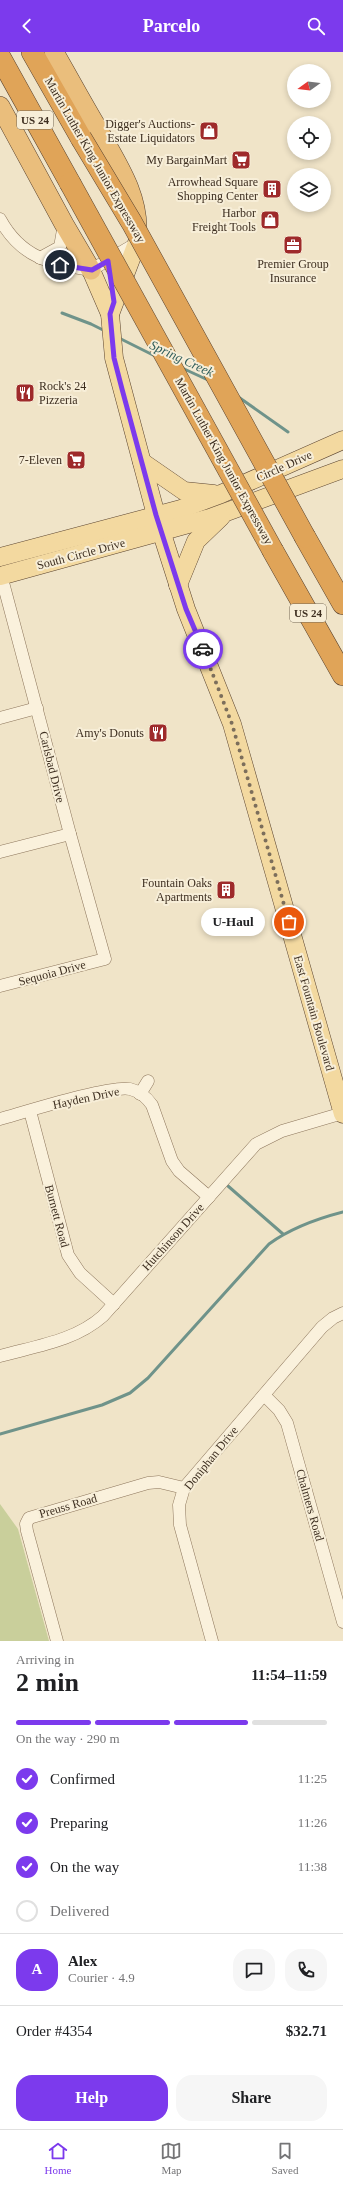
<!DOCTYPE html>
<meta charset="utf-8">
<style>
:root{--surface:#fff;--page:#f6f6f6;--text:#202124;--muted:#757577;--line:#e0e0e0;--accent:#7c3aed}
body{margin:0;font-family:"Times New Roman",serif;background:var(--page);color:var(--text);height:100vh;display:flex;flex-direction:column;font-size:15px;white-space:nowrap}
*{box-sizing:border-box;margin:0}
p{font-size:13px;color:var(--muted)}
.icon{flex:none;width:22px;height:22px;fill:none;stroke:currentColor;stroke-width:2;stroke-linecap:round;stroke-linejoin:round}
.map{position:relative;height:1589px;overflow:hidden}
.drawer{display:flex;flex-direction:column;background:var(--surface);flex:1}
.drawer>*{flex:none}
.needle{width:26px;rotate:255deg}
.controls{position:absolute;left:287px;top:12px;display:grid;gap:8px}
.controls a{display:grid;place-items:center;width:44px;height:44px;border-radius:50%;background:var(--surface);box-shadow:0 2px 6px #0003;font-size:20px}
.pin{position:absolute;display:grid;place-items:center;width:34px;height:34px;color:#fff;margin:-17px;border:2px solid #fff;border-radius:50%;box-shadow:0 1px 4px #0007}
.courier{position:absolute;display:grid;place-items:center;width:40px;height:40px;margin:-20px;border:3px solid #7c3aed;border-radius:50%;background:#fff;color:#222;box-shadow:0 1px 5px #0007}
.bubble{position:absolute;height:28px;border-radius:14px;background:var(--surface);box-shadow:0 2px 6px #0003;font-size:13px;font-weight:800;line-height:28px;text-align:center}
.summary em{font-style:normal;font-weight:800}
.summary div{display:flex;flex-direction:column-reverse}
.summary{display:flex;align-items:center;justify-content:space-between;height:68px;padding:0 16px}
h1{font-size:26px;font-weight:800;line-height:30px}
.bar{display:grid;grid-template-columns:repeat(4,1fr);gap:6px 4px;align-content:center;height:48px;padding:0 16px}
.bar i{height:5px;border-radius:3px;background:var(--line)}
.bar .selected{background:var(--accent)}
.bar p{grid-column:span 4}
.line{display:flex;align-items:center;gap:10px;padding:0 16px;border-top:1px solid var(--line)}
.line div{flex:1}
.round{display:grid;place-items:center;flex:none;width:42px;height:42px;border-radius:16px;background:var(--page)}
ol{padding:0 16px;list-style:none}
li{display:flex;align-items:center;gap:12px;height:44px}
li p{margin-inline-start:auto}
li .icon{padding:4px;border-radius:50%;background:var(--accent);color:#fff;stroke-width:4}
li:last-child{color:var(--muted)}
li i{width:22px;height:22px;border:2px solid var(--line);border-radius:50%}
.primary-button{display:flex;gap:8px;margin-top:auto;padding:8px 16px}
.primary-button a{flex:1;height:46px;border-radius:16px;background:var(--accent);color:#fff;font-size:16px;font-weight:800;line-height:46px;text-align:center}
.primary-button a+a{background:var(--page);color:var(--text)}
header{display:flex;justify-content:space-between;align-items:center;height:52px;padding:0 16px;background:var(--accent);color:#fff;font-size:18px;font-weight:800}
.menu{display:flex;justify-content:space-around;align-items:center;height:56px;border-top:1px solid var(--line);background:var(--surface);font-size:11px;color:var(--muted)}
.menu a{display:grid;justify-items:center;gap:2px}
.menu .selected{color:var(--accent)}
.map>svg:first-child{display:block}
.green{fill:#c9cf9b}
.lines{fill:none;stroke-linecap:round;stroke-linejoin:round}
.stream{stroke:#6f938a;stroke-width:3}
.minor-casing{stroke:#8d765c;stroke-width:13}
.primary-casing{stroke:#5b4430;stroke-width:19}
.trunk-casing{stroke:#5b4430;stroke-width:20}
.motorway-casing{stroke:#5b4430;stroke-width:22}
.minor{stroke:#faf1dc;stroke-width:12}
.primary{stroke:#f3d9a0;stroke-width:18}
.trunk{stroke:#eabe7c;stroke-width:19}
.motorway{stroke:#e0a458;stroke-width:21}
.motorway-bridge-casing{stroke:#5b4430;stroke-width:22;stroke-linecap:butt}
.motorway-bridge{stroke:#e0a458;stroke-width:21}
.done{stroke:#7c6e5b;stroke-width:4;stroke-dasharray:0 7.2}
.route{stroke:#7c3aed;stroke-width:5}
.labels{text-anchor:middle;stroke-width:4;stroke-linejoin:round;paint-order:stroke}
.shield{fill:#f7eed8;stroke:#756857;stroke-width:1}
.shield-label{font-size:11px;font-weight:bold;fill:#3d2e20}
.poi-label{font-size:12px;fill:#3d2e20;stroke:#f7eed8;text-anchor:end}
.street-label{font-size:12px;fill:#3d2e20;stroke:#f7eed8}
.water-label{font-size:13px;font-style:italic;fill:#2f5d5a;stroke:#f7eed8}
</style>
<header><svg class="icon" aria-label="back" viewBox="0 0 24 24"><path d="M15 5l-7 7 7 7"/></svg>Parcelo<svg class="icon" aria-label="search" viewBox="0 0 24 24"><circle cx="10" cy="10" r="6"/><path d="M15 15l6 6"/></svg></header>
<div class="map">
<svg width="343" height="1589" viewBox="0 0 343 1589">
<rect width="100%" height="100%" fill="#f0e4c8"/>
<polygon class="green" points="0,1452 18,1477 49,1589 0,1589"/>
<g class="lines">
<g class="stream">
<polyline points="62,261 91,272 105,279"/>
<polyline points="119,286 155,304"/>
<polyline points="182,316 208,328"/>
<polyline points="237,344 288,380"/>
<polyline points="228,1134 283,1182"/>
<path d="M 0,1382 L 102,1353 L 130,1341 L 148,1326 L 269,1192 C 291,1176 316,1167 343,1160"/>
</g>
<defs>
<g id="minor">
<path d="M 0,167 C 21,206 51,212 91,218 L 137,191"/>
<polyline points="40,206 60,195 64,172"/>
<polyline points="0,666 37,656"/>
<polyline points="0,800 70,782"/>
<polyline points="0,934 105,907 70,782 1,523"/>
<polyline points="140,1042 148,1029"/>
<polyline points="30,1059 68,1203 80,1221 114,1252"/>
<path d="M 0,1067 C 25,1060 110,1033 130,1037 C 139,1039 147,1046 152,1053 L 172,1109 L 179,1119 L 209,1145"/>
<path d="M 0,1304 C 36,1294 75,1289 103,1264 L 256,1092 L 282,1079 L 343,1061"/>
<polyline points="264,1343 279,1358 287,1371 343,1570"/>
<polyline points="57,1589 27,1479 26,1472 29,1466 148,1431 159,1430 184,1436"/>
<polyline points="212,1589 180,1473 179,1453 184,1436 322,1275 333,1266 343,1261"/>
</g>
<g id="primary">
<polyline points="91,218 110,262 114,306 156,463 186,557 232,672 343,1062"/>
<polyline points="110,262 137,191"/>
<polyline points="142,410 184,439 214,442"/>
<polyline points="0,505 181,457 221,442 343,388"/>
<polyline points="0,524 210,466 343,417"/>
<polyline points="178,533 196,489 221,465"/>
</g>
<g id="trunk">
<path d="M 54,0 C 69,26 83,52 98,77 C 116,110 139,142 137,181"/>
<polyline points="0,54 64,172 91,218"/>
</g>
<g id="motorway">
<polyline points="32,0 81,86"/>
<polyline points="0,5 70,131"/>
<polyline points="305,485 343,552"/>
<polyline points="273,499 343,623"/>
</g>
</defs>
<use href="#minor" class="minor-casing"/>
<use href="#primary" class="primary-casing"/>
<use href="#trunk" class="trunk-casing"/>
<use href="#motorway" class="motorway-casing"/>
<use href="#minor" class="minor"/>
<use href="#primary" class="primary"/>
<use href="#trunk" class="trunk"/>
<use href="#motorway" class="motorway"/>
<defs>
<g id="motorway-bridge">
<polyline points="81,86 132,171 305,485"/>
<polyline points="70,131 273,499"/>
</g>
</defs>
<use href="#motorway-bridge" class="motorway-bridge-casing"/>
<use href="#motorway-bridge" class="motorway-bridge"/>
</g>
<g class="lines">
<polyline class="done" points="203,597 232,672 289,870"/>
<polyline class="route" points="60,213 92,218 108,209 114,250 110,262 114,306 122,337 156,463 186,557 203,597"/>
</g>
<defs>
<symbol id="shop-square" viewBox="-11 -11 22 22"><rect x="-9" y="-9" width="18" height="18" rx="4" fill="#9e2a2b" stroke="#f7eed8"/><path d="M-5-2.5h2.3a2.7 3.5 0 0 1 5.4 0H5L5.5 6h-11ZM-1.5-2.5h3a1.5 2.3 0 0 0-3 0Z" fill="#fff"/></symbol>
<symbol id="supermarket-square" viewBox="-11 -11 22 22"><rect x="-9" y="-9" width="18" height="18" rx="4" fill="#9e2a2b" stroke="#f7eed8"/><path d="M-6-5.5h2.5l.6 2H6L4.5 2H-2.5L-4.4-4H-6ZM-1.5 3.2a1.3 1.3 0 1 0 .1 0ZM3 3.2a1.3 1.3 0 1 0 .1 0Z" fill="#fff"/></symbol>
<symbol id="building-square" viewBox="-11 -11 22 22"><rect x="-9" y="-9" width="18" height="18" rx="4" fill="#9e2a2b" stroke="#f7eed8"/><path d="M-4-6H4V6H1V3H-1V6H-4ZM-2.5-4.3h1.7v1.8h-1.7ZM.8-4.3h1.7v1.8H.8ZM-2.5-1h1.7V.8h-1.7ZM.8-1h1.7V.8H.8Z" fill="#fff"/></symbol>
<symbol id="office-square" viewBox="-11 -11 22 22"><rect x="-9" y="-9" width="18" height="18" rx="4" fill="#9e2a2b" stroke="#f7eed8"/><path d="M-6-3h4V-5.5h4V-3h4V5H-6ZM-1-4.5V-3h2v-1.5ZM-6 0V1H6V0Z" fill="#fff"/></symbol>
<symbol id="restaurant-square" viewBox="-11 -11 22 22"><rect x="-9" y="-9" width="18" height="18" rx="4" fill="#9e2a2b" stroke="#f7eed8"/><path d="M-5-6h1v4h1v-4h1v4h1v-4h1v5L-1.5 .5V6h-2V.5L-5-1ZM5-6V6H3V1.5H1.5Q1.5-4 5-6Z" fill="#fff"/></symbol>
</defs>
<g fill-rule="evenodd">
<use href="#shop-square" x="198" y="68" width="22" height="22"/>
<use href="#supermarket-square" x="230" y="97" width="22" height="22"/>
<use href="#building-square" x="261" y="126" width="22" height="22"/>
<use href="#shop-square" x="259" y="157" width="22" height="22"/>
<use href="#office-square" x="282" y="182" width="22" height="22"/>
<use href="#restaurant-square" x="14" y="330" width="22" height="22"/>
<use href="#supermarket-square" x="65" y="397" width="22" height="22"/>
<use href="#restaurant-square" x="147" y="670" width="22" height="22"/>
<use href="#building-square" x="215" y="827" width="22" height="22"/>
</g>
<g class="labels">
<g class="shield">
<rect x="17" y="59" width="36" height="18" rx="3"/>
<rect x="290" y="552" width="36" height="18" rx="3"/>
</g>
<g class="shield-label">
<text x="35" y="72">US 24</text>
<text x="308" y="565">US 24</text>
</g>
<g class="poi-label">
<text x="195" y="76">Digger's Auctions-<tspan x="195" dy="14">Estate Liquidators</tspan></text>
<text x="227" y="112">My BargainMart</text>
<text x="258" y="134">Arrowhead Square<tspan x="258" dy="14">Shopping Center</tspan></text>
<text x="256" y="165">Harbor<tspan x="256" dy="14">Freight Tools</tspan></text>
<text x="293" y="216" text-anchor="middle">Premier Group<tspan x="293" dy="14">Insurance</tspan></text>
<text x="39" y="338" text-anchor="start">Rock's 24<tspan x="39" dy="14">Pizzeria</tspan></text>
<text x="62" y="412">7-Eleven</text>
<text x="144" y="685">Amy's Donuts</text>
<text x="212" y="835">Fountain Oaks<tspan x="212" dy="14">Apartments</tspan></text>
</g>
<g class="street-label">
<text transform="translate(95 108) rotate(60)" y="4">Martin Luther King Junior Expressway</text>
<text transform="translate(224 409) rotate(61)" y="4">Martin Luther King Junior Expressway</text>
<text transform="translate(284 414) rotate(-24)" y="4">Circle Drive</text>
<text transform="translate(81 502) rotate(-15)" y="4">South Circle Drive</text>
<text transform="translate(52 715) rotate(76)" y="4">Carlsbad Drive</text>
<text transform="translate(52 921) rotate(-15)" y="4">Sequoia Drive</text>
<text transform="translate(314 961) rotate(74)" y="4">East Fountain Boulevard</text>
<text transform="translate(86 1046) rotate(-12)" y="4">Hayden Drive</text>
<text transform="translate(57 1164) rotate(75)" y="4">Burnett Road</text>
<text transform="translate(173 1185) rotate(-48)" y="4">Hutchinson Drive</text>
<text transform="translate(211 1406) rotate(-51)" y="4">Doniphan Drive</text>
<text transform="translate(310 1453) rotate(74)" y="4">Chalmers Road</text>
<text transform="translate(68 1454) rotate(-16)" y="4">Preuss Road</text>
</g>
<g class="water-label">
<text transform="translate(182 306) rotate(25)" y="5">Spring Creek</text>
</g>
</g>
</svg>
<div class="controls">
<a><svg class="needle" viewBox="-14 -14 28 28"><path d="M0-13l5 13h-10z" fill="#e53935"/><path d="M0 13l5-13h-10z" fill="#757577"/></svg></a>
<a><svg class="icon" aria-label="locate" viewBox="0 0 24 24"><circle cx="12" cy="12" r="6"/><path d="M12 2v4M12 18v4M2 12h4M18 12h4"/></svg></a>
<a><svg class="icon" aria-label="layers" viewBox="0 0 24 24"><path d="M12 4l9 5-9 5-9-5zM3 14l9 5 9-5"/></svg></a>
</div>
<div class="pin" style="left:289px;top:870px;background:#ea580c"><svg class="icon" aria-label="bag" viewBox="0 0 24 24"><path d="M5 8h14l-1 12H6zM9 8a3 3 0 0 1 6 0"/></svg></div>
<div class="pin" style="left:60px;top:213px;background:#1f2937"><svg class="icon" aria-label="home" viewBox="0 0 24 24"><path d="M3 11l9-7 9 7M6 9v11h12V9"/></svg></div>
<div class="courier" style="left:203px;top:597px"><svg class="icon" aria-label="car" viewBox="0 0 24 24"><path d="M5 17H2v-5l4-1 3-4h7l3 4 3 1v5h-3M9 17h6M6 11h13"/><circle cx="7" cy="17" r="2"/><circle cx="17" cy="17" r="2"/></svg></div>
<div class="bubble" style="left:201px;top:856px;width:64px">U-Haul</div>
</div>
<section class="drawer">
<div class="summary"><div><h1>2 min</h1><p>Arriving in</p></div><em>11:54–11:59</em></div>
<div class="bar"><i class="selected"></i><i class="selected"></i><i class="selected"></i><i></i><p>On the way · 290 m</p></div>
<ol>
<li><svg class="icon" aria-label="check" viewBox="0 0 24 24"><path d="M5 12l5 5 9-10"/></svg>Confirmed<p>11:25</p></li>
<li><svg class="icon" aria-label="check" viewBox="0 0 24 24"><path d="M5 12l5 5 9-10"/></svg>Preparing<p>11:26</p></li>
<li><svg class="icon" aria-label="check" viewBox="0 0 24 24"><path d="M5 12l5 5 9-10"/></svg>On the way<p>11:38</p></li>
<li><i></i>Delivered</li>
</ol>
<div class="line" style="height:72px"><b class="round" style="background:var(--accent);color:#fff">A</b><div><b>Alex</b><p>Courier · 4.9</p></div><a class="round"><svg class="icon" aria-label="chat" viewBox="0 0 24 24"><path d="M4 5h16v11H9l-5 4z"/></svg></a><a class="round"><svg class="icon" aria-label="phone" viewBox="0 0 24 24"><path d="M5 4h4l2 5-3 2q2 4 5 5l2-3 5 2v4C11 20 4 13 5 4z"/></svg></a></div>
<div class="line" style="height:52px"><div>Order #4354</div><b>$32.71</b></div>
<div class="primary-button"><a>Help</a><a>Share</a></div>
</section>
<nav class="menu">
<a class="selected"><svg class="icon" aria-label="home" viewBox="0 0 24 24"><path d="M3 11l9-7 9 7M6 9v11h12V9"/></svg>Home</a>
<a><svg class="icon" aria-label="map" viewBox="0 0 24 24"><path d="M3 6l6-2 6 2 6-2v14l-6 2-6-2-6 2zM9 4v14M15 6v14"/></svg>Map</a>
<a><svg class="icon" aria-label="saved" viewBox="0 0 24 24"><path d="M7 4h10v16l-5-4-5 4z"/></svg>Saved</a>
</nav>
